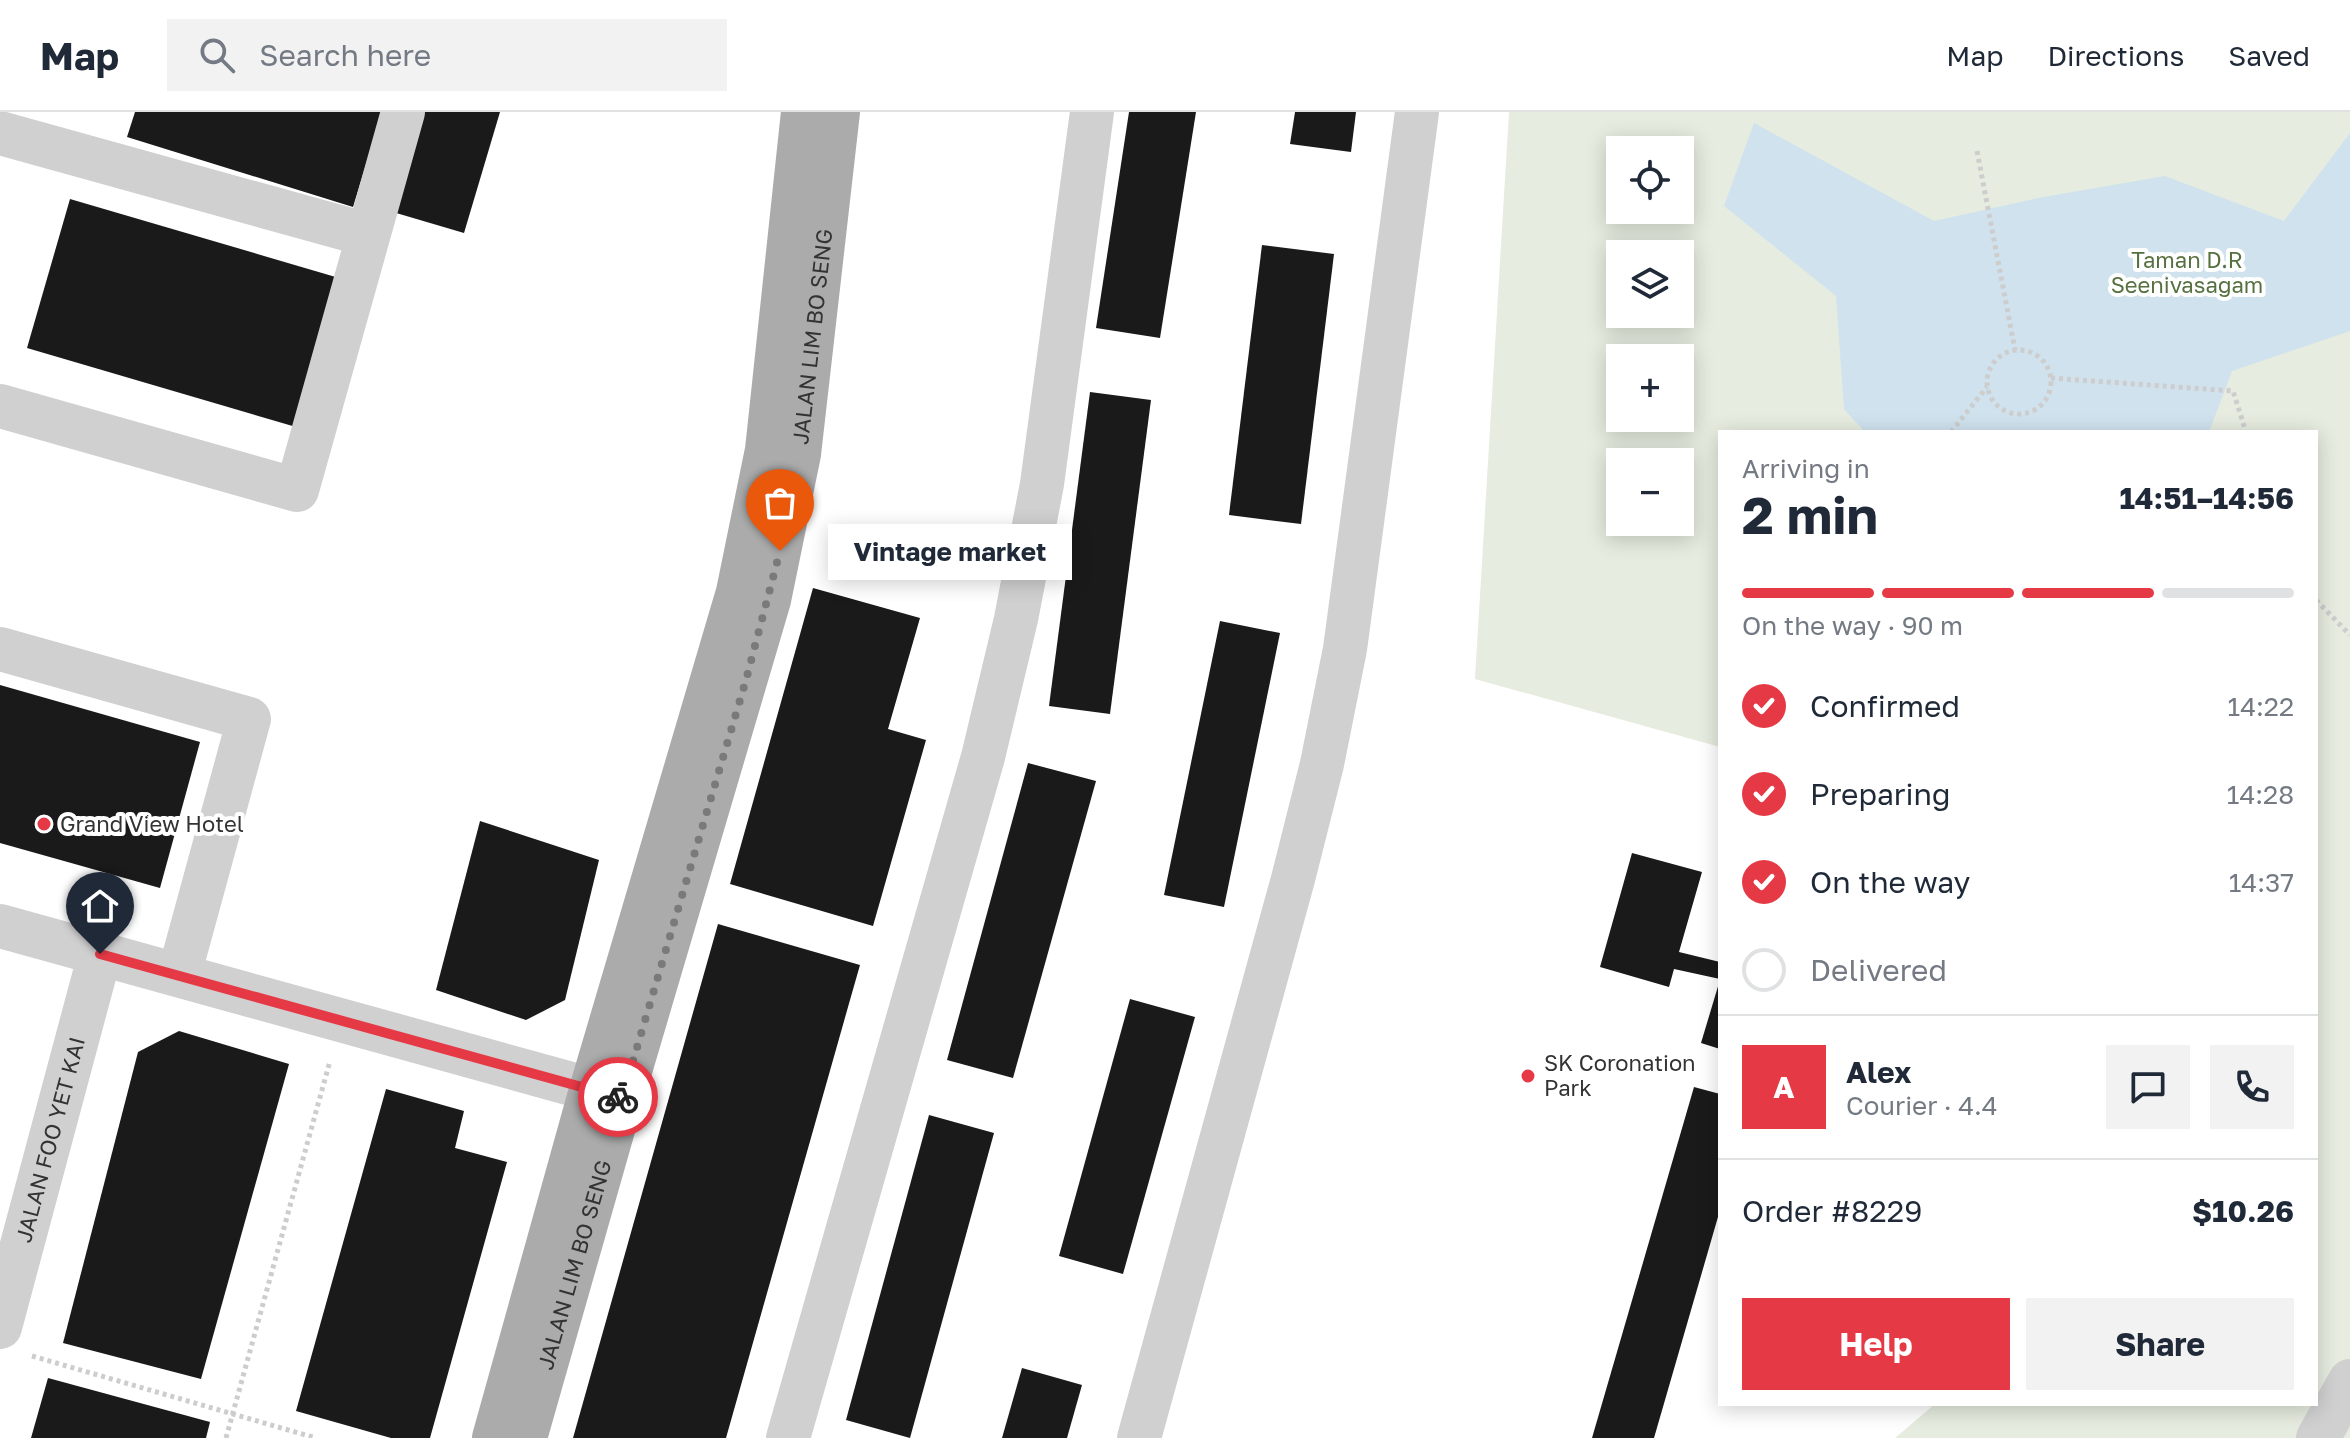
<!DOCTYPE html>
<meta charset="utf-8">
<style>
:root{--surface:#fff;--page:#f2f2f3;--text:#1f2937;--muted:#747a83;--line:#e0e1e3;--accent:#e63946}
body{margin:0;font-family:"Golos Text",sans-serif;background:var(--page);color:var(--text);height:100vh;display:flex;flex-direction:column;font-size:30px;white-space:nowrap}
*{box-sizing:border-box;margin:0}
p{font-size:26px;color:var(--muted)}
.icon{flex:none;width:44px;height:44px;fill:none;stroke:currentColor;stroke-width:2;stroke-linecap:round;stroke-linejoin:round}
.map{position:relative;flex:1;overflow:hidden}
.drawer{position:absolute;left:1718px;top:318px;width:600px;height:976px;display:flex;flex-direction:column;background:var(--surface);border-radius:0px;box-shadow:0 4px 20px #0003}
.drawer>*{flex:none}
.tools{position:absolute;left:1606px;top:24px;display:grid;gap:16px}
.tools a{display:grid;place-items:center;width:88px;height:88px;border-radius:0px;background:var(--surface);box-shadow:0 4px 20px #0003;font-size:40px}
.pin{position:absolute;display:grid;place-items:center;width:68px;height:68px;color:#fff;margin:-82px -34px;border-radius:50% 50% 50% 0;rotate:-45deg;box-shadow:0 0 8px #0007}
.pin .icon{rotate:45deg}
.courier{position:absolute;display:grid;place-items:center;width:80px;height:80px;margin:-40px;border:6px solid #e63946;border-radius:50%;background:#fff;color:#222;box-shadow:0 2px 10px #0007}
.bubble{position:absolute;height:56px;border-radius:0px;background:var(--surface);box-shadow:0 4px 20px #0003;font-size:26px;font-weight:700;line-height:56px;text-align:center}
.summary em{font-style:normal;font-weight:700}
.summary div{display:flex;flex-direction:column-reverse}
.summary{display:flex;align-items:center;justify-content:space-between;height:136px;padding:0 24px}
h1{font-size:52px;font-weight:700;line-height:60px}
.bar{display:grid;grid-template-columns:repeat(4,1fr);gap:12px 8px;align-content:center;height:96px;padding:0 24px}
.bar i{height:10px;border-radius:6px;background:var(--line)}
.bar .selected{background:var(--accent)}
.bar p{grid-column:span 4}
.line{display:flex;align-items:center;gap:20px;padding:0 24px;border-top:2px solid var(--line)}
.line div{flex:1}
.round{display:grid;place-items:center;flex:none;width:84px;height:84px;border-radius:0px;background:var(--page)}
ol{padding:0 24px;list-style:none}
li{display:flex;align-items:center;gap:24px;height:88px}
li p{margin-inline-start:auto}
li .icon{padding:8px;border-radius:50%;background:var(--accent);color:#fff;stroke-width:4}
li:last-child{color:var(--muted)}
li i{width:44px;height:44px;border:4px solid var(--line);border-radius:50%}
.button{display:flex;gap:16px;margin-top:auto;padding:16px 24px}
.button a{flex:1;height:92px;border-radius:0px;background:var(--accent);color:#fff;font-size:32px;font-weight:700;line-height:92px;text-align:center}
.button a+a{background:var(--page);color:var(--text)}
header{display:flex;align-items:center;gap:48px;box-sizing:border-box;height:112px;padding:0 40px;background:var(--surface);border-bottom:2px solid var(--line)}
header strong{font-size:38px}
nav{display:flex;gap:44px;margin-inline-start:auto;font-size:28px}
.search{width:560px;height:72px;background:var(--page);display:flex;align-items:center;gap:20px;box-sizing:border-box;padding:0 28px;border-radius:0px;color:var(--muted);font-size:30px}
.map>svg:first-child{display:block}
.green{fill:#e6ecdf;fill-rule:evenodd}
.water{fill:#cfe2ee}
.building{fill:#1a1a1a}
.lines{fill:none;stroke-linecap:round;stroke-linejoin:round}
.path{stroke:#cdcdcd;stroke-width:5;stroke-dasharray:4 4;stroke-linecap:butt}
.minor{stroke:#d0d0d0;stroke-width:44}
.major{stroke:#ababab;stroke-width:44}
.done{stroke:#7a7a7a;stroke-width:8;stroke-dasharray:0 14.4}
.route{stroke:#e63946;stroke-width:10}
.poi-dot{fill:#e63946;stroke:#fff;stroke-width:3}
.labels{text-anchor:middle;stroke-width:8;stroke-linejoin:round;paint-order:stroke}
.park-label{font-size:22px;fill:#56703f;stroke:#fff}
.street-label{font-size:22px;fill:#333;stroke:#fff}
.poi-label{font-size:22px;fill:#333;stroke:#fff;text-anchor:start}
</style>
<header>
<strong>Map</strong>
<div class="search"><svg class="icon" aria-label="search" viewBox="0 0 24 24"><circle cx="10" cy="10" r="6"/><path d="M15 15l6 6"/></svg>Search here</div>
<nav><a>Map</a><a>Directions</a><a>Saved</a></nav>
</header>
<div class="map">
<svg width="2350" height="1326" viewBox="0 0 2350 1326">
<rect width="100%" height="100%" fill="#fff"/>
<path class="green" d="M 1509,0 L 2350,0 L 2350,1326 L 1895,1326 L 1935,1292 L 2316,1292 L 2316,320 L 1720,320 L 1720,635 L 1475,567 ZM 1620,38 L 1680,38 L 1680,98 L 1620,98 ZM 1620,142 L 1680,142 L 1680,202 L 1620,202 ZM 1620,246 L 1680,246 L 1680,306 L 1620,306 ZM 1620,350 L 1680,350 L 1680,410 L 1620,410 Z"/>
<polygon class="water" points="1754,11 1934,109 2038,86 2165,64 2284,109 2350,21 2350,219 2232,259 2209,320 1865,320 1844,297 1836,184 1724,94"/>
<g class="building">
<polygon points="135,0 382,0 353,95 127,25"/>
<polygon points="415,0 500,0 464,121 386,98"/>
<polygon points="1129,0 1196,0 1160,226 1096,216"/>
<polygon points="1295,0 1356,0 1351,40 1290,32"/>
<polygon points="70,87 339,166 296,315 27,236"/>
<polygon points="1262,133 1334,142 1301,412 1229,403"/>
<polygon points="1090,280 1151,288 1110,602 1049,594"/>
<polygon points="813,476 920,506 888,617 926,628 873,814 730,772"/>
<polygon points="1220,509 1280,521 1224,795 1164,783"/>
<polygon points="0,573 200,630 160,776 0,731"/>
<polygon points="1028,651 1096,669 1013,966 947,948"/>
<polygon points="480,709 599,748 565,888 526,908 436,878"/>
<polygon points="1632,741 1702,760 1679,840 1720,850 1720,867 1674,857 1669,875 1600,855"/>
<polygon points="718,812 860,853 850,888 726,1326 573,1326"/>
<polygon points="1719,871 1720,871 1720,937 1701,931"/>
<polygon points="1130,887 1195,905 1123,1162 1059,1144"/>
<polygon points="179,919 289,952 201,1267 63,1231 138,940"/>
<polygon points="1694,975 1720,982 1720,1098 1654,1326 1592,1326"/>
<polygon points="386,977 464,999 455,1036 507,1050 430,1326 391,1326 296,1299"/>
<polygon points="929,1003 994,1021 910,1326 846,1308"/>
<polygon points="1022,1256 1082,1273 1067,1326 1002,1326"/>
<polygon points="48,1266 210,1310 206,1326 31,1326"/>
</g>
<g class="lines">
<g class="path">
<polyline points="1977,39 2015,238"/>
<circle cx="2019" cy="270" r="32"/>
<polyline points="2051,266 2233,279 2246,320"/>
<polyline points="1951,320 1987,275"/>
<polyline points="2316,488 2350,523"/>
<polyline points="32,1244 316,1326"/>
<polyline points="226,1326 330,949"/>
</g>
<g class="minor">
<polyline points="0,21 368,123"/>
<polyline points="0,294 297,378 403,0"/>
<polyline points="0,537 249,607 179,863"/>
<polyline points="0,814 622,986"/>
<path id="s1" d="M 0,1215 L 100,842"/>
<polyline points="788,1326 983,645 1016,507 1042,372 1092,0"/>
<polyline points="1139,1326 1293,767 1322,652 1345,537 1417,0"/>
<polyline points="2318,1326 2350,1269"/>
</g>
<g class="major">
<polyline points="494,1326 591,978 738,480 767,338 803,0"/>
<path id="s2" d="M 525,1326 L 622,986 L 769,488 L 799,342 L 838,0"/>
</g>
</g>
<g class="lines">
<polyline class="done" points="618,985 622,986 746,568 780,439"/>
<polyline class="route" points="100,842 618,985"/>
</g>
<g class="poi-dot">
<circle cx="44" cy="712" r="8"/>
<circle cx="1528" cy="964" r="8"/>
</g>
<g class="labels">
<g class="park-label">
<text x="2187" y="156">Taman D.R<tspan x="2187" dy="25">Seenivasagam</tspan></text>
</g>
<g class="street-label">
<text dy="8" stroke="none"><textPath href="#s2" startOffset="1140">JALAN LIM BO SENG</textPath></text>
<text dy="8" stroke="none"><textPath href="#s1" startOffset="194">JALAN FOO YET KAI</textPath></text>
<text dy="8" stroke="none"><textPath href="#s2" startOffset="180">JALAN LIM BO SENG</textPath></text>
</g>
<g class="poi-label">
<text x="60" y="720">Grand View Hotel</text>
<text x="1544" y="959">SK Coronation<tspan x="1544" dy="25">Park</tspan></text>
</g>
</g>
</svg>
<div class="tools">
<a><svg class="icon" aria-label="locate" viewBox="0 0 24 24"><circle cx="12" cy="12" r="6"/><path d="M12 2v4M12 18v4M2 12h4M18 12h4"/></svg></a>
<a><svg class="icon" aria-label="layers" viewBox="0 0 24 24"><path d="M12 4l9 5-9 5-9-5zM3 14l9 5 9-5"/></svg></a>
<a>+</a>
<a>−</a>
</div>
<div class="pin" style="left:780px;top:439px;background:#ea580c"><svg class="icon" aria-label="bag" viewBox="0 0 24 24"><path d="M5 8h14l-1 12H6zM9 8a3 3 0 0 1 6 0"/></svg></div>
<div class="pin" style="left:100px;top:842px;background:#1f2937"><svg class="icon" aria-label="home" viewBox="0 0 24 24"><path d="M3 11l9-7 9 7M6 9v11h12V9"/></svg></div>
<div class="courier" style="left:618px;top:985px"><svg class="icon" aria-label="bike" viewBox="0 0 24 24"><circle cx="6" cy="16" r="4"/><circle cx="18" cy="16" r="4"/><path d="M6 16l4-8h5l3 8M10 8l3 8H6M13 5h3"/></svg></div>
<div class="bubble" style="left:828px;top:412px;width:244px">Vintage market</div>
<section class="drawer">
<div class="summary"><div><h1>2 min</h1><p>Arriving in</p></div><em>14:51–14:56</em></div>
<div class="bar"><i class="selected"></i><i class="selected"></i><i class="selected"></i><i></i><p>On the way · 90 m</p></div>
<ol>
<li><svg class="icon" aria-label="check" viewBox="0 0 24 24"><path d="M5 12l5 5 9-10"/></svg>Confirmed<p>14:22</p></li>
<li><svg class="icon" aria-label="check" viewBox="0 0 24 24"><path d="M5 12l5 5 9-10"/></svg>Preparing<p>14:28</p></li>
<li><svg class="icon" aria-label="check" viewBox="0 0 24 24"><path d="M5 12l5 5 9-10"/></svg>On the way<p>14:37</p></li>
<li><i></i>Delivered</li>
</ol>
<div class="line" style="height:144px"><b class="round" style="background:var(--accent);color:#fff">A</b><div><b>Alex</b><p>Courier · 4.4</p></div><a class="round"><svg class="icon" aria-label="chat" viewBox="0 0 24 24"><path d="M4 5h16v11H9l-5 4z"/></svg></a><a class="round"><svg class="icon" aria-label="phone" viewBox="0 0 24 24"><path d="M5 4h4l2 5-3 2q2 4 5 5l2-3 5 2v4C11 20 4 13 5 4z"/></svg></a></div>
<div class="line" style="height:104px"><div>Order #8229</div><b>$10.26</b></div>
<div class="button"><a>Help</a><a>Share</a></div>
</section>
</div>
